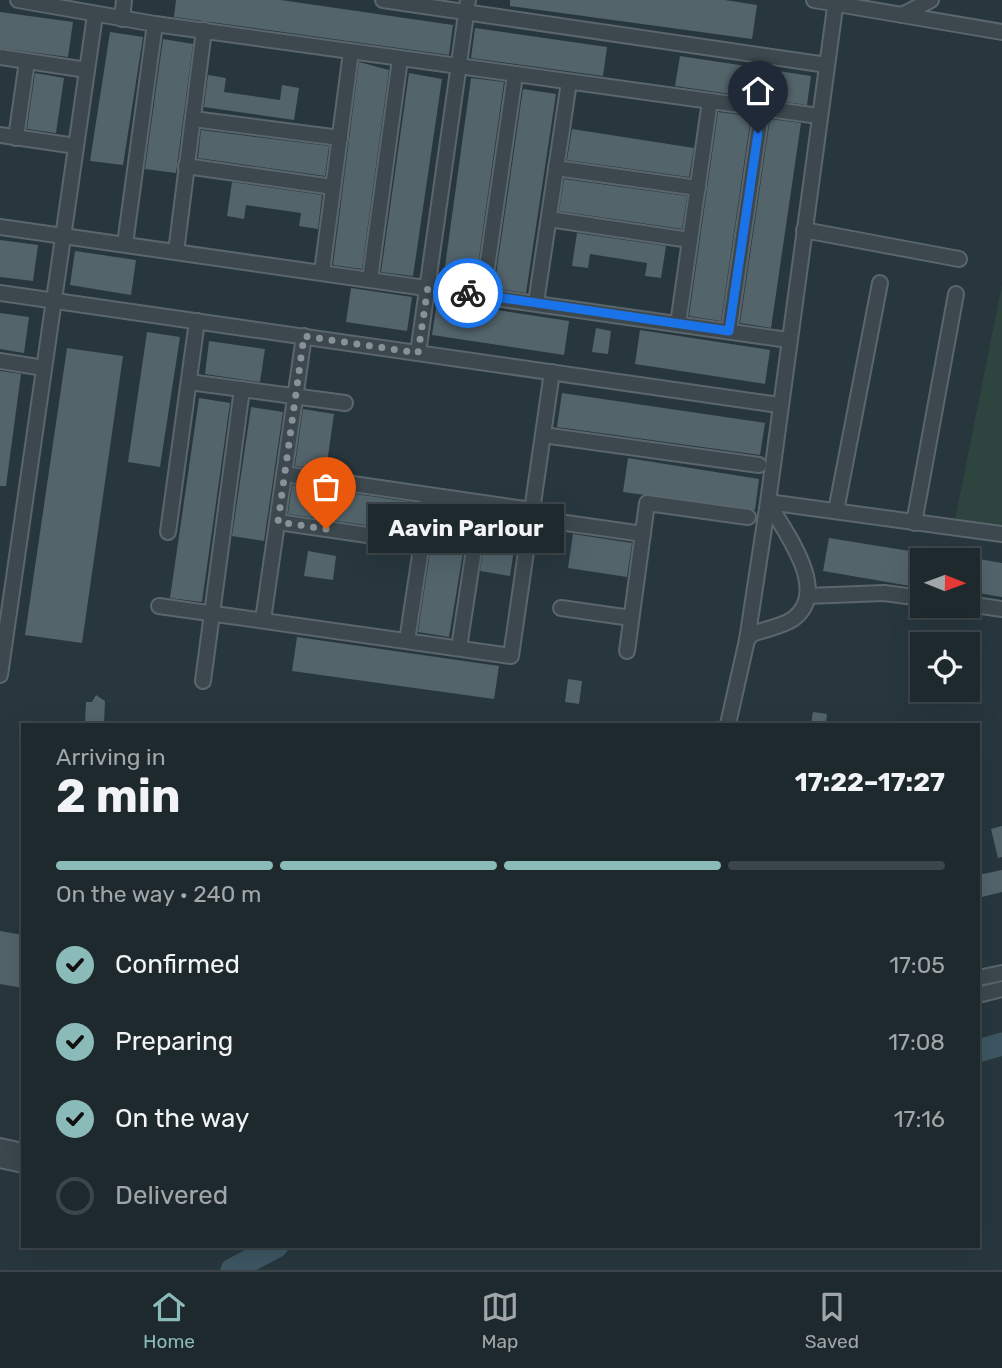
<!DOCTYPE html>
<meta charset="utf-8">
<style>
:root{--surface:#1e292e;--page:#2b353a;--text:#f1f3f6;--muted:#a1a6aa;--line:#3c454a;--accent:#8bbbb9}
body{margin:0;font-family:Rubik,sans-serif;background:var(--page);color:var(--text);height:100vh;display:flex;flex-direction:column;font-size:26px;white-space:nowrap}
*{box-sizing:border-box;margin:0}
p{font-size:23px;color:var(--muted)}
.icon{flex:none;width:38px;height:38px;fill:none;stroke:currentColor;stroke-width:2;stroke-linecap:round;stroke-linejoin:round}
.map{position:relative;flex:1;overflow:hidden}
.drawer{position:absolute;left:21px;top:723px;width:959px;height:525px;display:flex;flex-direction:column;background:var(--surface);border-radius:0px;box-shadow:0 7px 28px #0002,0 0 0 2px var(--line)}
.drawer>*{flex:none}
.needle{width:46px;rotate:91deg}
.tools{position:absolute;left:910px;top:548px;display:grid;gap:14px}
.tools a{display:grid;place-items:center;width:70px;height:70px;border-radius:0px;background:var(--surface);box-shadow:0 7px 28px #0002,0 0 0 2px var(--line);font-size:35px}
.pin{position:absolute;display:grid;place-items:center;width:60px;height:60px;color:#fff;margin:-72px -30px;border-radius:50% 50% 50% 0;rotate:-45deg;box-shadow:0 0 7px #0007}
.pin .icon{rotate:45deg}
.courier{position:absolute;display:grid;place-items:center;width:70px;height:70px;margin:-35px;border:5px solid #1a73e8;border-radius:50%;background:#fff;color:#222;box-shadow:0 2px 9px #0007}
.bubble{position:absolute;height:49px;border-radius:0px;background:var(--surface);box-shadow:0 7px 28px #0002,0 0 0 2px var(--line);font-size:23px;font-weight:700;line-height:49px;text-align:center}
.head em{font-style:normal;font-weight:700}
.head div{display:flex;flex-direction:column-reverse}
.head{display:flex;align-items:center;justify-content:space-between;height:119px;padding:0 35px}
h1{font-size:46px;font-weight:700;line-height:52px}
.bar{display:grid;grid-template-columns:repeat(4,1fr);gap:10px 7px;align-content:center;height:84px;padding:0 35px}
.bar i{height:9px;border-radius:5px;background:var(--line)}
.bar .active{background:var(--accent)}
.bar p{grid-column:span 4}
ol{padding:0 35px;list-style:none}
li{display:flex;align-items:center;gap:21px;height:77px}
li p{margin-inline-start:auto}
li .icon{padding:7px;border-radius:50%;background:var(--accent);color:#111;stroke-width:4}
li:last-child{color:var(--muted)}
li i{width:38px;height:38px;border:4px solid var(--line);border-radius:50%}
.tabs{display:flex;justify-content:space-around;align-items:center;height:98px;border-top:2px solid var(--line);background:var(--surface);font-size:19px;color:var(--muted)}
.tabs a{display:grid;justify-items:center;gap:4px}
.tabs .active{color:var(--accent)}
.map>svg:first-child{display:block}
.green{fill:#2e443f}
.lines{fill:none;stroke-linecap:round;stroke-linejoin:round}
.river{stroke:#3e5763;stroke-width:23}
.building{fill:#53646b}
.minor-casing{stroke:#5a666c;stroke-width:18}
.minor{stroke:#3c484e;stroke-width:14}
.done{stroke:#869298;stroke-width:7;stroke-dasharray:0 12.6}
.route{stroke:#1a73e8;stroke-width:9}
</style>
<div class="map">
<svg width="1002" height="1270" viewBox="0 0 1002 1270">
<rect width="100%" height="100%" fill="#28373e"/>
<polygon class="green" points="1002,285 1002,539 953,530"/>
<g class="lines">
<g class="river">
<polyline points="978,1051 1002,1044"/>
<polyline points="232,1270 277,1246"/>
</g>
</g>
<g class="building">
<polygon points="176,0 281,0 453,25 449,55 174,17"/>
<polygon points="510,0 725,0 757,5 752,39 510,6"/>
<polygon points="0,12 73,22 68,57 0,48"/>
<polygon points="475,28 607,47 603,76 471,58"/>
<polygon points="110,32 143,37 123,165 90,161"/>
<polygon points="163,39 193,44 176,173 145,169"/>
<polygon points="680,56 811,76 807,105 675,86"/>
<polygon points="359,62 389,70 362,269 333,265"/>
<polygon points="35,73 64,78 56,133 27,129"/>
<polygon points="409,73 442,79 413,276 381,272"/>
<polygon points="208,75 226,78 224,92 280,100 282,85 299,88 294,120 204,107"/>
<polygon points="471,78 504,82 475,285 443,281"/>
<polygon points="523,89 556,94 526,293 494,288"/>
<polygon points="718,112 751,116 721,321 689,316"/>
<polygon points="770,119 801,123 771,328 740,323"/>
<polygon points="572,129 694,148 689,177 567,160"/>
<polygon points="201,130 329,146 325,176 198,158"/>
<polygon points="564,179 687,196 682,229 559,211"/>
<polygon points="232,182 322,195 318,229 299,226 301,213 246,205 244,219 227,216"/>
<polygon points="577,233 666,246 661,278 645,276 647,263 590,254 588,268 572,266"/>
<polygon points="0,240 38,245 33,281 0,277"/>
<polygon points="75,251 136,260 131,295 70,285"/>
<polygon points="351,288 412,297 407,331 346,322"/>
<polygon points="437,301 569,321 564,355 432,335"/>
<polygon points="0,313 29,317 24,353 0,349"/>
<polygon points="596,328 611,331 608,354 592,352"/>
<polygon points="640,330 770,350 765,384 635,364"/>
<polygon points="147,332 180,337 160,467 128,462"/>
<polygon points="209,341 265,349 260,382 205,374"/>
<polygon points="67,348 123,356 82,643 25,635"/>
<polygon points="0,371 21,374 6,486 0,486"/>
<polygon points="562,393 765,423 760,455 557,427"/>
<polygon points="199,398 230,403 202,602 170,598"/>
<polygon points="251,407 283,412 264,541 232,536"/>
<polygon points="303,409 334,414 326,470 295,466"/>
<polygon points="628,458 759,479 755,510 623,492"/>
<polygon points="292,485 418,503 414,532 288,514"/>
<polygon points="437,506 470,511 449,637 418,632"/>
<polygon points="489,514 519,518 510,576 480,571"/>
<polygon points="573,534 632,543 627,577 568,568"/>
<polygon points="829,538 922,553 922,588 823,571"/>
<polygon points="308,551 336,556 333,580 304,576"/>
<polygon points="979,559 1002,563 1002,597 973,592"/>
<polygon points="297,637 499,666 494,699 292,671"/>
<polygon points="568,679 582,681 579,704 565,702"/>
<polygon points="96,695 105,701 104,724 85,724 86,702 92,702"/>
<polygon points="813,712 827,714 826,724 811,724"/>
<polygon points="1002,826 1002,857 998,858 991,829"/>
<polygon points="1002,870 1002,892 978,898 978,875"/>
<polygon points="0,931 23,935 23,988 0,984"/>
</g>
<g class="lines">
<defs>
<g id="minor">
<polyline points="18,0 155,24 819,116"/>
<polyline points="383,0 827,65"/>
<polyline points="814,0 1002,32"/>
<polyline points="902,15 931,0"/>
<polyline points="122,19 124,0"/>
<polyline points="0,57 87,70"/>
<polyline points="193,119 340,138"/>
<polyline points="0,135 76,146"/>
<polyline points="16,138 27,61"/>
<polyline points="186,166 333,187"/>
<polyline points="556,168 698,188"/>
<polyline points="549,219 690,240"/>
<polyline points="0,227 788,340"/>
<polyline points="804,230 959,259"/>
<polyline points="125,244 155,24"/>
<polyline points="176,252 204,30"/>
<polyline points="322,272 351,52"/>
<polyline points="370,279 400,59"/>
<polyline points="0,293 779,405"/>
<polyline points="483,295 515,75"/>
<polyline points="536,303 569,82"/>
<polyline points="678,324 710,101"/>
<polyline points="729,331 762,108"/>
<polyline points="418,353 468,0"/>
<polyline points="0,361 44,368"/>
<polyline points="189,382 345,403"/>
<polyline points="543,435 759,465"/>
<polyline points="284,474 532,510"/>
<polyline points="836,511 880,283"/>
<polyline points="531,518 643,534"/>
<polyline points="278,522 422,543"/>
<polyline points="914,523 956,294"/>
<polyline points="168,532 197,321"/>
<polyline points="807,596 884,593 922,598"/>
<polyline points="968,604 1002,609"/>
<polyline points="159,606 511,656 552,372"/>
<polyline points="561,608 631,618"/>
<polyline points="263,620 304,336"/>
<polyline points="747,640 768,502 1002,534"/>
<polyline points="407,641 429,496"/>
<polyline points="459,648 481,503"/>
<polyline points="627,651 647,503 748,517"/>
<polyline points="0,675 95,15"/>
<polyline points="203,681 242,389"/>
<path d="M 728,724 L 747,640 L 752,634 C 765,629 781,627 793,619 C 832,591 783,530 768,502 L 836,0"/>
<polyline points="978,978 1002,973"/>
<polyline points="978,995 1002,989"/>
<polyline points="0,1146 23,1151"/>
<polyline points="0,1160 23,1165"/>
</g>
</defs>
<use href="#minor" class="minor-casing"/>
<use href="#minor" class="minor"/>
</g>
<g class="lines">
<polyline class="done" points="326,529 278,522 304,336 418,353 428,287 468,293"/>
<polyline class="route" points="468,293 729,331 758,133"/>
</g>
</svg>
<div class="tools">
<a><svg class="needle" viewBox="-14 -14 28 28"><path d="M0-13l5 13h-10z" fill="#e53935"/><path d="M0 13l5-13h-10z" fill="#a1a6aa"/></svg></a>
<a><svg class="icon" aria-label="locate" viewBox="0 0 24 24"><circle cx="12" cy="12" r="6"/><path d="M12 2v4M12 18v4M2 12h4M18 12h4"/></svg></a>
</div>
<div class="pin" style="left:326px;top:529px;background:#ea580c"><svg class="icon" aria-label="bag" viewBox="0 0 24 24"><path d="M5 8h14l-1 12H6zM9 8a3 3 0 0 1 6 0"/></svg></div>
<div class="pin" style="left:758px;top:133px;background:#1f2937"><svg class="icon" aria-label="home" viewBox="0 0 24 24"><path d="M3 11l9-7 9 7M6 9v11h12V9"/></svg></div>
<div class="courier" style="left:468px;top:293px"><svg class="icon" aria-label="bike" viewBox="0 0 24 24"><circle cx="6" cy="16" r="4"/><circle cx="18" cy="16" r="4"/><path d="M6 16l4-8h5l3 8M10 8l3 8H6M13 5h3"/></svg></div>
<div class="bubble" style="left:368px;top:504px;width:196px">Aavin Parlour</div>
<section class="drawer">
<div class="head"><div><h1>2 min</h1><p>Arriving in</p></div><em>17:22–17:27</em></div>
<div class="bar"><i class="active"></i><i class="active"></i><i class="active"></i><i></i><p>On the way · 240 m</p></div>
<ol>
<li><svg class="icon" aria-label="check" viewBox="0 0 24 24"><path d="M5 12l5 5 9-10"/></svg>Confirmed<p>17:05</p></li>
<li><svg class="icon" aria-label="check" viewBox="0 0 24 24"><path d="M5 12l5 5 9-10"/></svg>Preparing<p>17:08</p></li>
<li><svg class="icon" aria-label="check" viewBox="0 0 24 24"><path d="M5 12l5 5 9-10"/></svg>On the way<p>17:16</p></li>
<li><i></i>Delivered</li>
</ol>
</section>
</div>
<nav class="tabs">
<a class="active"><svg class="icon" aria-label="home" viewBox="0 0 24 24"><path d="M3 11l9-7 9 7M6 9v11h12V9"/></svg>Home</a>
<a><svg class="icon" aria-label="map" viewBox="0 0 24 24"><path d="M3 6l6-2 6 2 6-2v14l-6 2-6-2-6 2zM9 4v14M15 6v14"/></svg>Map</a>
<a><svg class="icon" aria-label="saved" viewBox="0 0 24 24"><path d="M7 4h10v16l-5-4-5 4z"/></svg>Saved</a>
</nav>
